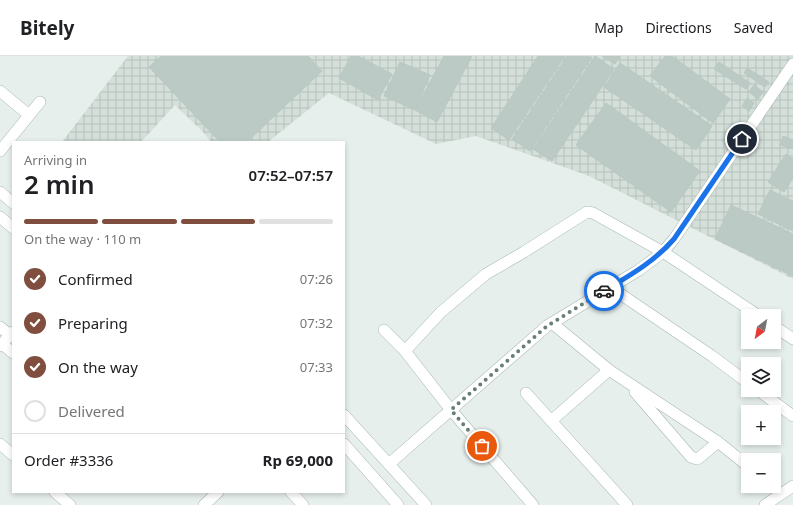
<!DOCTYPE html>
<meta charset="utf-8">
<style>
:root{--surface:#fff;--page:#f6f6f6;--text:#202124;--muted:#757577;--line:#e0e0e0;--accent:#7f4e3f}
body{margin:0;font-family:"Noto Sans",sans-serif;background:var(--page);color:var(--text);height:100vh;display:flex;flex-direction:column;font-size:15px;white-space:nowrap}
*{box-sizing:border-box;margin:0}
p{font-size:13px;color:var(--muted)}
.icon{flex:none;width:22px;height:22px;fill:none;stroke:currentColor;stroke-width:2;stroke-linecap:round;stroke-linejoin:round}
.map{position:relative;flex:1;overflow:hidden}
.details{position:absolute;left:12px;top:85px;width:333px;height:352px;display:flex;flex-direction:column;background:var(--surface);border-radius:0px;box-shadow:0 2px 6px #0003}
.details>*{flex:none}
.needle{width:26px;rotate:212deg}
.fabs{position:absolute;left:741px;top:253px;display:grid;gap:8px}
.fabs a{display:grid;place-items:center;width:40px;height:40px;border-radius:0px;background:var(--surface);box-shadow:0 2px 6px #0003;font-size:20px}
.pin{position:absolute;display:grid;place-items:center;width:34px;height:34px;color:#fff;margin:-17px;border:2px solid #fff;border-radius:50%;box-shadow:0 1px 4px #0007}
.courier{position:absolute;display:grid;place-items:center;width:40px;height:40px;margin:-20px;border:3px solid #1a73e8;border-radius:50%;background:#fff;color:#222;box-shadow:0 1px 5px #0007}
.summary em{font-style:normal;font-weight:600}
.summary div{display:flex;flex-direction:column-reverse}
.summary{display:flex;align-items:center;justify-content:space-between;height:68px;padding:0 12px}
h1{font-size:26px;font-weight:600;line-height:30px}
.bar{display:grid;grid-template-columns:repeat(4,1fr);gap:6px 4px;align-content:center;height:48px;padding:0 12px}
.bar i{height:5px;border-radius:3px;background:var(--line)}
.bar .active{background:var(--accent)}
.bar p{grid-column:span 4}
.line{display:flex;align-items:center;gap:10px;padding:0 12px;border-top:1px solid var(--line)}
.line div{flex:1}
ol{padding:0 12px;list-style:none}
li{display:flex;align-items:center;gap:12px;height:44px}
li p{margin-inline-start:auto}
li .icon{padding:4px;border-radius:50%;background:var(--accent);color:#fff;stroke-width:4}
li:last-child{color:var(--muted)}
li i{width:22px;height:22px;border:2px solid var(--line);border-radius:50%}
header{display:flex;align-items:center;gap:24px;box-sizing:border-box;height:56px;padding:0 20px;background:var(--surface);border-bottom:1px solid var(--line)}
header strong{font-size:19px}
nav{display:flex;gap:22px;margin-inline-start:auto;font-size:14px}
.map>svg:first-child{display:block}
.industrial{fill:url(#industrial-grid)}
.building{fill:#bbcac4;stroke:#b8c9c2}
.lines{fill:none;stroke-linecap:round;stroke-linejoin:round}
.minor-casing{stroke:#a8b8b2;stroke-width:12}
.minor{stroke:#fff;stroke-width:11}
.done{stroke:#687f78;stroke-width:4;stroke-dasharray:0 7.2}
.route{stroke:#1a73e8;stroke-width:5}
</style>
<header>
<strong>Bitely</strong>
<nav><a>Map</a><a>Directions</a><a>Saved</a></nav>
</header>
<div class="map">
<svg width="793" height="449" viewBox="0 0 793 449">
<defs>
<pattern id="industrial-grid" width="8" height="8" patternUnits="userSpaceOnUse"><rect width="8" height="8" fill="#d4dfda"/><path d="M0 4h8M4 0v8" fill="none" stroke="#b6c1bc"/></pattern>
</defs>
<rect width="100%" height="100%" fill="#e6efeb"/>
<polygon class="industrial" points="128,0 793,0 793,223 589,120 476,80 436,88 329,37 268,86 211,86 204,77 175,49 141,86 62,86"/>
<g class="building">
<polygon points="161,0 308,0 322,15 247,86 220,86 149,11"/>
<polygon points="351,0 358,0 392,18 378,44 339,22"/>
<polygon points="444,0 472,0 437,66 415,54"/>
<polygon points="538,0 565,0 509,84 491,72"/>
<polygon points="567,0 592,1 530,95 512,83"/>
<polygon points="595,0 614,13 552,105 533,93"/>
<polygon points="602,0 620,0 615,8"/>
<polygon points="665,0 672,0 730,43 713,67 650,20"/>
<polygon points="400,6 430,19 415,54 384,40"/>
<polygon points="719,6 750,27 746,33 714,13"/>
<polygon points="620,7 712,70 696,94 604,31"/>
<polygon points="747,12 769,26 765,31 744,17"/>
<polygon points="754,29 763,36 758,43 749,36"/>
<polygon points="747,42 754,47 749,55 742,50"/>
<polygon points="606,47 700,115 671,156 576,89"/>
<polygon points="783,80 793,84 793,93 780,89"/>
<polygon points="786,98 793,103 793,122 784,136 768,126"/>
<polygon points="770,134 793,145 793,175 758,158"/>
<polygon points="731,149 793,178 793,220 715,183"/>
</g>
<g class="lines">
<defs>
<g id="minor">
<polyline points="0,35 29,59"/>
<polyline points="0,95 40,46"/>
<polyline points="0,136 13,147"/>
<polyline points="0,161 13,172"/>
<polyline points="610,231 712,300 748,327"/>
<polyline points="552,267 609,314 718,386 748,410"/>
<polyline points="774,270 793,283"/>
<polyline points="0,271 10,279"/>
<polyline points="384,274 405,295 451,354 533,449"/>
<polyline points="2,288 13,297"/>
<polyline points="0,290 13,276"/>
<polyline points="405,295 441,256 486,218 524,196 587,156 593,157 663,196 759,260"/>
<polyline points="758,334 793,360"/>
<polyline points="635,336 691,401 697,403 699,402 718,386"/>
<polyline points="526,337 627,449"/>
<polyline points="344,359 426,449"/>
<polyline points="551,365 609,314"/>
<polyline points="0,388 13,399"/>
<polyline points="344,388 398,449"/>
<polyline points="389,408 547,270 639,214 663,196 674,183 793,8"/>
<polyline points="55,436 70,449"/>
<polyline points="291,436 303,449"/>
<polyline points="204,449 218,436"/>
<polyline points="765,449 793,430"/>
</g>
</defs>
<use href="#minor" class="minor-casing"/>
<use href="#minor" class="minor"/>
</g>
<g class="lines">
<polyline class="done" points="482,390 451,354 547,270 604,235"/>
<path class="route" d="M 604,235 C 629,220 654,206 674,183 L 742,83"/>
</g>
</svg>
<div class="fabs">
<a><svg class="needle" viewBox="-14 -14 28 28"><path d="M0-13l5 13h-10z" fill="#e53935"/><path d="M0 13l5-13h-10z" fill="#757577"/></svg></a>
<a><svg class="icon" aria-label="layers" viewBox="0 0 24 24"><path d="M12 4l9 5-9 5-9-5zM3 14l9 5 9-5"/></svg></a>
<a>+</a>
<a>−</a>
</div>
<div class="pin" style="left:482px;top:390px;background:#ea580c"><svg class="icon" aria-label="bag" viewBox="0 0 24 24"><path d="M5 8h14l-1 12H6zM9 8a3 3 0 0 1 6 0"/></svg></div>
<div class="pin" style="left:742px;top:83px;background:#1f2937"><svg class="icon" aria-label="home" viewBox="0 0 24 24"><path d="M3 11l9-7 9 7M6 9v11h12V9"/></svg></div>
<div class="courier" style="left:604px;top:235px"><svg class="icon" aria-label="car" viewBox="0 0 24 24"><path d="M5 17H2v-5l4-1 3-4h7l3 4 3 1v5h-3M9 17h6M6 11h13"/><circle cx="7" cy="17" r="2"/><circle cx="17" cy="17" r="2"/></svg></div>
<section class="details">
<div class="summary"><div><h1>2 min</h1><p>Arriving in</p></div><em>07:52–07:57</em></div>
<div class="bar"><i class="active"></i><i class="active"></i><i class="active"></i><i></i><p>On the way · 110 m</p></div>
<ol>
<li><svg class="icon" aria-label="check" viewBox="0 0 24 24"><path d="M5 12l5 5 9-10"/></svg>Confirmed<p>07:26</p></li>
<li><svg class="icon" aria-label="check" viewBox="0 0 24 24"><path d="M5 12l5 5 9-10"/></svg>Preparing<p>07:32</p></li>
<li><svg class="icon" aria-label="check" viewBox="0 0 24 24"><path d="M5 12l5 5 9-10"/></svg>On the way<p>07:33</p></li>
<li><i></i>Delivered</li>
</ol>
<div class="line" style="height:52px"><div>Order #3336</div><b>Rp 69,000</b></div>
</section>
</div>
